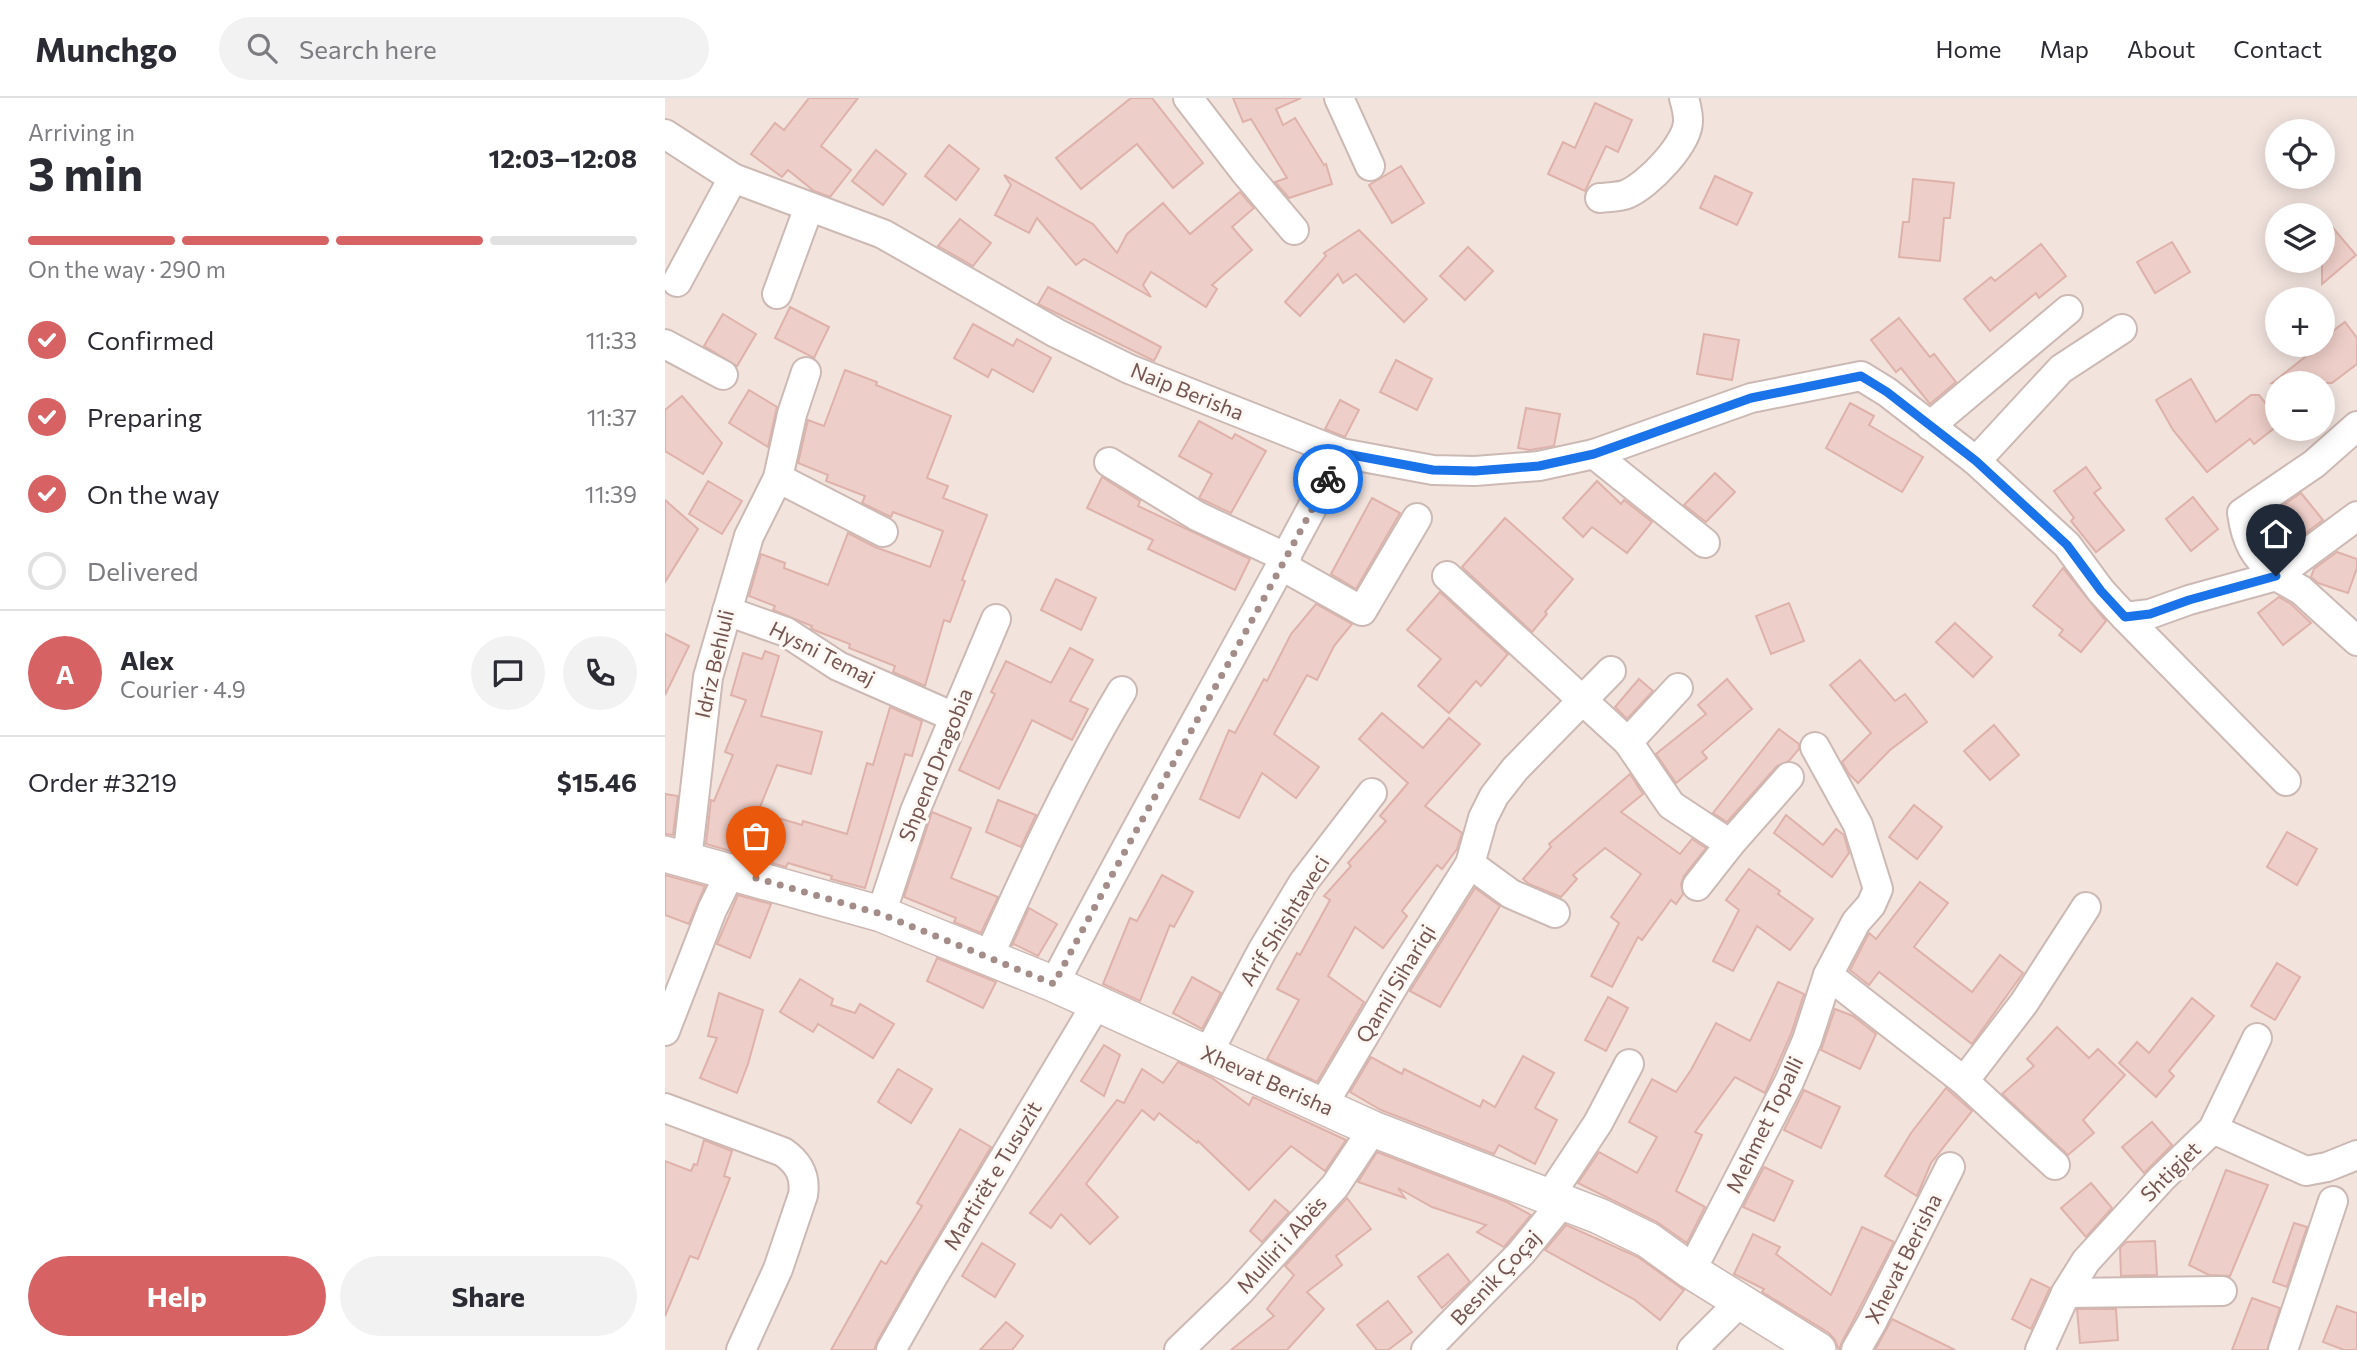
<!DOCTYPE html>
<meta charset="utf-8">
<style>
:root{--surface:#fff;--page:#f2f2f3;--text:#2b2b33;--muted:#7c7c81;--line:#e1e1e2;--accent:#d66263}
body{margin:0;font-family:Commissioner,sans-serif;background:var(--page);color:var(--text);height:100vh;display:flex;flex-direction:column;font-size:26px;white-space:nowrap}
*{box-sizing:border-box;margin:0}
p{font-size:23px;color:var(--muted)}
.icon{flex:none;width:38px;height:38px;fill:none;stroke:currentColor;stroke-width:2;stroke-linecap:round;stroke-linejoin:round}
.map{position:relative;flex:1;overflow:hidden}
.sheet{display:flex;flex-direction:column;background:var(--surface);width:665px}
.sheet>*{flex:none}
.buttons{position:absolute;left:1600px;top:21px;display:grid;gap:14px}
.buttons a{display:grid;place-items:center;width:70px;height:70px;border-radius:50%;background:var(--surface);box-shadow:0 4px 18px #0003;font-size:35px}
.pin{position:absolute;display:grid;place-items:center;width:60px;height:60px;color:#fff;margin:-72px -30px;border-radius:50% 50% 50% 0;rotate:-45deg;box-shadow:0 0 7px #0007}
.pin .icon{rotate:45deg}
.courier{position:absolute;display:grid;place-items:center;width:70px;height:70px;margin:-35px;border:5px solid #1a73e8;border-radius:50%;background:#fff;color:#222;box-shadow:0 2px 9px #0007}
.headline em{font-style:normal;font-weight:700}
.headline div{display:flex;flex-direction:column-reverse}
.headline{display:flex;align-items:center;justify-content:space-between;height:119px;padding:0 28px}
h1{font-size:46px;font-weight:700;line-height:52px}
.bar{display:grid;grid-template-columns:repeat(4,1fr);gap:10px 7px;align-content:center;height:84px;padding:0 28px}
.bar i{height:9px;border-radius:5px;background:var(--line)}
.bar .current{background:var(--accent)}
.bar p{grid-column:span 4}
.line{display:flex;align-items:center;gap:18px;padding:0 28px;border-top:2px solid var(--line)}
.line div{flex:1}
.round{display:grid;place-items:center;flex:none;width:74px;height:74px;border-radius:37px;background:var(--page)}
ol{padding:0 28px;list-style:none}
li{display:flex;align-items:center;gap:21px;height:77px}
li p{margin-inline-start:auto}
li .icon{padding:7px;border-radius:50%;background:var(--accent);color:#fff;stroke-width:4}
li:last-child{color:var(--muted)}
li i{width:38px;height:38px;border:4px solid var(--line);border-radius:50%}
.action{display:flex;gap:14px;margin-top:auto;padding:14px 28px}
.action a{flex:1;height:80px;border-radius:42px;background:var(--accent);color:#fff;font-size:28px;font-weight:700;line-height:80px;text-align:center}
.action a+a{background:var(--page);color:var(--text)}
header{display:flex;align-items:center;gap:42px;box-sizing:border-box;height:98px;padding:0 35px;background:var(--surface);border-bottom:2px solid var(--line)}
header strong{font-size:33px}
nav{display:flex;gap:38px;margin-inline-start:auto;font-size:24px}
.search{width:490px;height:63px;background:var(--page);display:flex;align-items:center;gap:18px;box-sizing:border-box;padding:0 24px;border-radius:38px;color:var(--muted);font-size:26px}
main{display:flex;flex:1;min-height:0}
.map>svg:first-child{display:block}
.residential{fill:#f2e3dd;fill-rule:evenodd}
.building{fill:#eecec8;stroke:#deb2aa;stroke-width:2}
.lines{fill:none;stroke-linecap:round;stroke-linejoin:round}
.minor-casing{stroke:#cdb9b4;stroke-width:32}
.tertiary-casing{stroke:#cdb9b4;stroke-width:38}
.minor{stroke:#fff;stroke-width:28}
.tertiary{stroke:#fff;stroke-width:35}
.done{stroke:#a48d89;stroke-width:7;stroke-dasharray:0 12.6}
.route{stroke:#1a73e8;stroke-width:9}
.labels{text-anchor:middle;stroke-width:6;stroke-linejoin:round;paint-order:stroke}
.street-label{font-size:21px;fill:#755652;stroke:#fef8f4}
</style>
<header>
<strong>Munchgo</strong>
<div class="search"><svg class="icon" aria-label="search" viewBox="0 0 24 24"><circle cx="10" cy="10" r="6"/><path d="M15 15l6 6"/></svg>Search here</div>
<nav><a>Home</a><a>Map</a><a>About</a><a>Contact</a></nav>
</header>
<main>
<section class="sheet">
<div class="headline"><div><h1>3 min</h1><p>Arriving in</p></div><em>12:03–12:08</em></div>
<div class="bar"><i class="current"></i><i class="current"></i><i class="current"></i><i></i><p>On the way · 290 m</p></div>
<ol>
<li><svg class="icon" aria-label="check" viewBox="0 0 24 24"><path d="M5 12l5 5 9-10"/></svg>Confirmed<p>11:33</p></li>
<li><svg class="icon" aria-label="check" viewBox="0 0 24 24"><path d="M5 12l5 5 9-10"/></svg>Preparing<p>11:37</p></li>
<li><svg class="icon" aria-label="check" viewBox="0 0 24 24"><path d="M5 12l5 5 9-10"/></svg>On the way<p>11:39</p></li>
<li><i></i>Delivered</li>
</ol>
<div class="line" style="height:126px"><b class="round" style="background:var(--accent);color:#fff">A</b><div><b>Alex</b><p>Courier · 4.9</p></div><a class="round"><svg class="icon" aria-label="chat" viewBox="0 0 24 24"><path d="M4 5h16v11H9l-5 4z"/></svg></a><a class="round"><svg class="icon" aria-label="phone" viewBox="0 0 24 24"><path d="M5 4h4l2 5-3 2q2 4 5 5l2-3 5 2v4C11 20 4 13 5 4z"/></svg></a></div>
<div class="line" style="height:91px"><div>Order #3219</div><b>$15.46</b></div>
<div class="action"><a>Help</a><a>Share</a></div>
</section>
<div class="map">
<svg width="1692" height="1252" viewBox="0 0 1692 1252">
<rect width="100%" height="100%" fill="#fbf3ee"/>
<path class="residential" d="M 0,0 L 1692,0 L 1692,1252 L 0,1252 ZM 1612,33 L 1657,33 L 1657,79 L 1612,79 ZM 1612,117 L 1657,117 L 1657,163 L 1612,163 ZM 1612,201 L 1657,201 L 1657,247 L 1612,247 ZM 1612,285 L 1657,285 L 1657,331 L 1612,331 Z"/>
<g class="building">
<polygon points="144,0 193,0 156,48 186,72 165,99 149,93 123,72 117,79 86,56 110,25 119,32"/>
<polygon points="466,0 487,0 538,65 508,90 472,46 416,91 391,60"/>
<polygon points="568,0 636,0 611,11 618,27 630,20 659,67 661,66 667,86 624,100 610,84 622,80 586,21 578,24"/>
<polygon points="930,5 967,22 953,54 941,48 920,93 883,76 898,44 910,50"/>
<polygon points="284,47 314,71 291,102 260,78"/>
<polygon points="211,52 241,76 218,107 187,83"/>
<polygon points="736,68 759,105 727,125 704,87"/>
<polygon points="339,77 428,126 452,155 462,136 498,105 525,136 575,94 589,110 567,129 587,152 547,187 552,191 541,209 486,174 478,187 486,199 419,161 411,167 372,120 364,135 330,117 346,87"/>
<polygon points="1050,78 1087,95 1072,127 1035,110"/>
<polygon points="1248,81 1289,85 1285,120 1279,120 1275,163 1234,159 1238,124 1244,124"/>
<polygon points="1657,117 1691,157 1657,186"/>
<polygon points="295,121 326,145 308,168 273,148"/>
<polygon points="694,132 762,201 739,224 691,176 678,185 673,176 635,218 620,204 661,158 659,155"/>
<polygon points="1507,144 1525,174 1490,195 1472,164"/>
<polygon points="1376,146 1401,178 1374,200 1371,195 1325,233 1299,201 1326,179 1330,183"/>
<polygon points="803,149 828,173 800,202 775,178"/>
<polygon points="383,189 496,249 489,263 373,206"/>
<polygon points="125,209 164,229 149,260 110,240"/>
<polygon points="58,216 91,236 72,268 39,248"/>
<polygon points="1234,220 1265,259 1269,256 1291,284 1265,306 1236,270 1231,274 1206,242"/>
<polygon points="1680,224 1692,240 1692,266 1667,285 1607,285 1654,248 1653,247 1657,247 1657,241"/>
<polygon points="308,226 348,248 352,241 386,260 368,294 327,271 323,279 289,260"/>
<polygon points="1039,236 1074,242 1067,282 1032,276"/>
<polygon points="731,262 767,281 752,312 715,294"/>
<polygon points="180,272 212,284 211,287 286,318 262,380 283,388 278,400 322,417 297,482 300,483 285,524 279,522 260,588 228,574 230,568 184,550 185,546 149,532 146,530 147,528 108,512 110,508 84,498 96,456 120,465 119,470 163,487 183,435 210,449 265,469 278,433 228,414 226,419 197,405 200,398 161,383 163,377 133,365 143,322 159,328"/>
<polygon points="1526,281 1551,324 1586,297 1594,297 1612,319 1612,328 1589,346 1585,341 1542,374 1508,332 1491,302"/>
<polygon points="84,292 112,309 103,349 64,325"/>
<polygon points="17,298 57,345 38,376 0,353 0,312"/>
<polygon points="675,302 694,312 680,339 660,331"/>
<polygon points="1185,305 1209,318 1204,327 1258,359 1237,394 1161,350"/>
<polygon points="861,310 895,316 889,348 865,352 853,350"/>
<polygon points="534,323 567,341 570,336 601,353 566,415 534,400 547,376 514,358"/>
<polygon points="1421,369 1436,390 1429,395 1459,432 1431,454 1406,423 1409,420 1389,393"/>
<polygon points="1050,375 1070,394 1041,424 1019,407"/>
<polygon points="437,379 475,403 473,408 585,461 570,492 483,451 488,442 422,410"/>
<polygon points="43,383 77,403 57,436 24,416"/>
<polygon points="932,383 956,406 959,402 987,424 962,455 927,429 918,439 898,420"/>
<polygon points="1636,395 1658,422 1630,443 1607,415"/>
<polygon points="1528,399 1553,431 1526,453 1501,421"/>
<polygon points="707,400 735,415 691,491 666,476"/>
<polygon points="0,402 33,431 0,484"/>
<polygon points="840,420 908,481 880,514 882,516 867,534 797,469"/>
<polygon points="1672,454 1692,461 1692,470 1683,495 1653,485 1646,479 1649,471"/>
<polygon points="1398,470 1441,523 1416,554 1394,537 1398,532 1368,508"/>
<polygon points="391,481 431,500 416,532 376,512"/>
<polygon points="775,494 843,556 816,588 811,583 784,615 753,588 776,561 742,532"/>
<polygon points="1614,499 1626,506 1646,525 1618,547 1593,515"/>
<polygon points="1124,505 1139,543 1106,556 1091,518"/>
<polygon points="651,506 687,526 669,548 652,582 642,577 609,636 654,669 631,700 597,675 574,720 535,701 564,632 570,635 599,581 602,583 626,536"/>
<polygon points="1290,525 1327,559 1308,579 1271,544"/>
<polygon points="0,536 24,548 0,597"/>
<polygon points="405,550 428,562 405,603 423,611 407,642 367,622 334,691 294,672 330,596 326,594 341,563 386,585"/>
<polygon points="100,553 114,558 96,618 157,634 146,676 112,667 93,714 137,727 138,723 182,736 202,665 208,667 225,609 257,623 247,658 240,656 200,790 166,781 167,778 123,765 121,769 41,746 46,702 49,703 68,657 60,654 81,602 66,597 78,555 97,561"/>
<polygon points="1195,562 1230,603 1240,596 1262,624 1225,652 1193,685 1184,676 1177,664 1206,635 1165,587"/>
<polygon points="974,581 988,593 962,621 950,609"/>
<polygon points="1062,581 1087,611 1037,654 1042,660 1011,685 991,656 1041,616 1033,607"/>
<polygon points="717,615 758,650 784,620 815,646 760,708 797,735 792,751 777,771 772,767 737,813 742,818 718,850 690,829 663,878 699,904 652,984 602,961 634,902 612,891 632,855 635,857 665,802 659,798 686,768 683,765 721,723 715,718 743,685 694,641"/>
<polygon points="1329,627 1354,657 1325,682 1299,653"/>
<polygon points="1114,631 1134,646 1134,651 1124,663 1112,668 1062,724 1048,715"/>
<polygon points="965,676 978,696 956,714 1015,756 1027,741 1041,750 1019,778 1016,786 1018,796 1011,806 1006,802 977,842 973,839 947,889 926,878 954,825 946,819 976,776 940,750 908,777 912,781 896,799 864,786 858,781 886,749 884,746"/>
<polygon points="0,696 13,698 8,737 0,736"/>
<polygon points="333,702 371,717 356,749 321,734"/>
<polygon points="1249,707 1277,729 1252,761 1224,739"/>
<polygon points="267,714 306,730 286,780 333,799 316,835 289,824 291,820 239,799"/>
<polygon points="1121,717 1158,747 1171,731 1179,737 1184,755 1167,779 1109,735"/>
<polygon points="1622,734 1652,751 1632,787 1602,769"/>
<polygon points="1084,771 1115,793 1113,796 1148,821 1125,852 1092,828 1068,873 1048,863 1074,812 1061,802"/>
<polygon points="0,777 40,788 24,826 0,817"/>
<polygon points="497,777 528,794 509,829 505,827 475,903 438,886 465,820 472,823"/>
<polygon points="1255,784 1283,805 1249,849 1307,894 1335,857 1358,875 1307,946 1214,874 1204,887 1185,872 1204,835 1211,841"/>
<polygon points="810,790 835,808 775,909 745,893"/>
<polygon points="73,797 106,806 85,860 52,846"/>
<polygon points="364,810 392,826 373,858 349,846 347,847"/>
<polygon points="272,860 331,884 318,910 262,883"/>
<polygon points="1612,865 1635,879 1610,922 1586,908"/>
<polygon points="527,879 556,895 537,931 508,915"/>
<polygon points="135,881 168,901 166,907 190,915 195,906 229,926 208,960 153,926 148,934 115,914"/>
<polygon points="1113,884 1139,896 1126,936 1100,995 1070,979 1030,1034 1037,1037 1011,1093 1040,1109 1022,1145 992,1124 913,1085 934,1054 972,1075 992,1039 964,1024 987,981 1011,994 1026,972 1051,925 1085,943"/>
<polygon points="54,895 98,912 83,966 72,995 35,980 52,940 43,938"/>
<polygon points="943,899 963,910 941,953 920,942"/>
<polygon points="1527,900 1549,918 1504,973 1509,978 1491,999 1454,965 1472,944 1484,955"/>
<polygon points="1170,911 1188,918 1211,936 1195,971 1156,952"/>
<polygon points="1392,929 1424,960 1433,951 1460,977 1418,1022 1429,1035 1403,1057 1337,996 1369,968 1362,961"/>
<polygon points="439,947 455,957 439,998 416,983"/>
<polygon points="858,958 889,975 870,1010 892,1022 870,1066 834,1047 829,1056 716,1012 685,994 706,959 737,976 739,971 815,1009 818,1002 830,1009"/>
<polygon points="513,964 547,980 584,1007 588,999 681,1042 660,1073 626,1048 584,1092 533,1043 532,1045 494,1015 489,1022 477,1012 421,1086 453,1119 425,1146 396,1116 386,1130 365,1115 452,1002 459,1005 477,971 498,985"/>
<polygon points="233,971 267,991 246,1025 213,1004"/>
<polygon points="1281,990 1307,1013 1266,1065 1252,1098 1220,1078 1246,1035"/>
<polygon points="1139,992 1175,1009 1156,1050 1119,1032"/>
<polygon points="1487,1024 1507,1047 1479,1075 1457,1049"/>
<polygon points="295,1031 326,1049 253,1172 212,1244 209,1252 166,1252 216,1163 221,1166 257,1108 252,1105"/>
<polygon points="39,1042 67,1053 59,1078 65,1080 33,1161 25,1158 0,1218 0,1063 26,1073 29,1066 32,1067"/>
<polygon points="712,1054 842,1104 866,1117 839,1149 812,1134 821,1127 767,1109 733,1090 740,1100 693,1084"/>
<polygon points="1099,1069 1128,1083 1109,1123 1078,1109"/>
<polygon points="1561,1072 1603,1087 1565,1178 1544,1177 1524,1167"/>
<polygon points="1426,1085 1447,1110 1421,1139 1396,1110"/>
<polygon points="682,1100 706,1131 671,1158 677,1167 642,1194 659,1211 622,1252 566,1252 609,1218 602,1211 629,1177 620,1168"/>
<polygon points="610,1102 624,1114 597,1144 585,1133"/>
<polygon points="1629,1125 1642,1129 1622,1189 1608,1184"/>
<polygon points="901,1127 973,1159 1019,1192 995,1222 970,1202 880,1152"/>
<polygon points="1197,1129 1229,1144 1177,1244 1174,1252 1170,1242 1164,1235 1097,1194 1099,1191 1069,1176 1088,1136 1115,1149 1111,1156 1166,1197"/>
<polygon points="1490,1143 1492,1177 1456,1178 1455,1150 1461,1144"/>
<polygon points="317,1145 350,1166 330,1199 297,1178"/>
<polygon points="783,1156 805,1184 777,1210 753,1179"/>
<polygon points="1366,1181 1385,1190 1366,1231 1347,1221"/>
<polygon points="1587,1200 1615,1210 1602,1252 1567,1252"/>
<polygon points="723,1203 747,1234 723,1252 712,1252 692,1227"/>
<polygon points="1672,1208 1692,1215 1692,1252 1679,1252 1658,1244"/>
<polygon points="1412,1211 1451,1211 1453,1242 1415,1245"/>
<polygon points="1227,1221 1290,1252 1210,1252"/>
<polygon points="341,1224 358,1238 347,1252 315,1252"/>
</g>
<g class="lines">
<defs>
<g id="minor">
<polyline points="523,0 580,74 629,132"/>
<polyline points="674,0 705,68"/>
<polyline points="0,36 68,80 218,136 391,235 464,271 676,355 768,372 810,373 874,368 929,356 1040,445"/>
<path d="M 935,100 C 944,99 955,99 962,96 C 983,87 1024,45 1023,22 C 1023,15 1021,7 1019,0"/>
<polyline points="12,184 68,80"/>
<polyline points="112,196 144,109"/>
<polyline points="0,246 58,277"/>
<polyline points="1265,328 1403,212"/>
<path d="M 1692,328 L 1649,366 L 1577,415 C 1581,445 1590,458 1611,478 L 1692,418"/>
<polyline points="929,356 1086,300 1196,278 1222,294 1311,363 1402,447 1436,493 1460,519 1485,516 1524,502 1611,478 1636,492 1692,543"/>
<polyline points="1311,363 1396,271 1457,231"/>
<polyline points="444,364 532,418 622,460"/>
<polyline points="113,380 218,434"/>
<polyline points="617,468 697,513 752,420"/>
<polyline points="782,478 963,644 1013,590"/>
<polyline points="62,513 121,534 173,568 289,619"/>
<polyline points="1460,519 1621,683"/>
<polyline points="963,644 1006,707 1065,746"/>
<polyline points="22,762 43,579 84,438 113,380 127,316 141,274"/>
<polyline points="805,766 846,796 890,815"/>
<polyline points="1032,788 1065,746 1124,679"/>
<polyline points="216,816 250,713 331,521"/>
<path d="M 324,858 C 365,767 406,678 457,593"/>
<polyline points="1163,877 1299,983 1390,1067"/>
<path d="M 389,886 C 482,707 583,533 676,355"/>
<polyline points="0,933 47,812 66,773"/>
<polyline points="542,957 597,853 638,785 707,695"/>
<polyline points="1299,983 1359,905 1421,809"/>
<polyline points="658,1007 732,882 805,766 818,720 829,698 850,671 946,573"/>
<path d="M 0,1010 L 118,1054 C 134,1065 141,1078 138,1097 L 113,1171 L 76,1252"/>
<polyline points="1548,1031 1641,1073 1662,1069 1692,1057"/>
<polyline points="884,1099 933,1025 964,966"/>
<polyline points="1026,1173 1124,984 1142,942 1163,877 1191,824 1206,807 1213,791 1193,727 1150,649"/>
<polyline points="1401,1195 1557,1193"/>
<polyline points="226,1252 267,1180 432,905"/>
<polyline points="514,1252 574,1194 670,1088 708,1031"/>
<polyline points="761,1252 856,1155 897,1105"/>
<polyline points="1027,1252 1075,1204"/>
<polyline points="1191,1252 1207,1224 1285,1069"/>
<polyline points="1375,1252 1401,1195 1421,1163 1497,1080 1548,1031 1592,940"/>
<polyline points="1618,1252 1668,1103"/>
</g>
<polyline id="tertiary" points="0,756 216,816 389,886 708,1031 934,1118 983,1142 1026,1173 1153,1252"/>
</defs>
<use href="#minor" class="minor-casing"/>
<use href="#tertiary" class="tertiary-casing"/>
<use href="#minor" class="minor"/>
<use href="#tertiary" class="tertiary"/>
</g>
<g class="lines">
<path class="done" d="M 91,780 L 216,816 L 389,886 C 478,716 574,550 663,381"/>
<polyline class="route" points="663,381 676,355 768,372 810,373 874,368 929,356 1086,300 1196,278 1222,294 1311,363 1402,447 1436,493 1460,519 1485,516 1524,502 1611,478"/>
</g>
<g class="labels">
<g class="street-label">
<text transform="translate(522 294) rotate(22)" y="7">Naip Berisha</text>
<text transform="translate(157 556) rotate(27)" y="7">Hysni Temaj</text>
<text transform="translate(50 566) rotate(-77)" y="7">Idriz Behluli</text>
<text transform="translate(271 667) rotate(-68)" y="7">Shpend Dragobia</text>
<text transform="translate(620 823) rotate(-58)" y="7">Arif Shishtaveci</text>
<text transform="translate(731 886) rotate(-59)" y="7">Qamil Sihariqi</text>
<text transform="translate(602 983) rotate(24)" y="7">Xhevat Berisha</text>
<text transform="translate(1100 1027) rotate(-64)" y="7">Mehmet Topalli</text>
<text transform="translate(1506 1074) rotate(-45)" y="7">Shtigjet</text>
<text transform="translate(328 1078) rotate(-59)" y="7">Martirët e Tusuzit</text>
<text transform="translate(617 1147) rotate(-48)" y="7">Mulliri i Abës</text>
<text transform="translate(1239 1161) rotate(-63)" y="7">Xhevat Berisha</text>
<text transform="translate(831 1180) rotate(-47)" y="7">Besnik Çoçaj</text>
</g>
</g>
</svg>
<div class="buttons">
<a><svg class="icon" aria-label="locate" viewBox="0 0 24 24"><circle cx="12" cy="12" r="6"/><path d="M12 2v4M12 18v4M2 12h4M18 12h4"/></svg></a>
<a><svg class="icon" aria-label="layers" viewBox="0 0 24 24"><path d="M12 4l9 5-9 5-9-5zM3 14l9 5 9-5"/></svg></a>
<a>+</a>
<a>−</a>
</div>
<div class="pin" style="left:91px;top:780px;background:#ea580c"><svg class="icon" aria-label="bag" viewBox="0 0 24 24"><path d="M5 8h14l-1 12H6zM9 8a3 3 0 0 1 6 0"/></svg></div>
<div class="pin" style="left:1611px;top:478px;background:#1f2937"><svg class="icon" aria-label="home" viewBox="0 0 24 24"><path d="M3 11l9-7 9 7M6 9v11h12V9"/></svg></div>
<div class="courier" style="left:663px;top:381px"><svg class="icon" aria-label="bike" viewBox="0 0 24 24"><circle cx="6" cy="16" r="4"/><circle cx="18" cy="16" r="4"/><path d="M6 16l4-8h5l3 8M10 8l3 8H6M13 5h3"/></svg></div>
</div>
</main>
